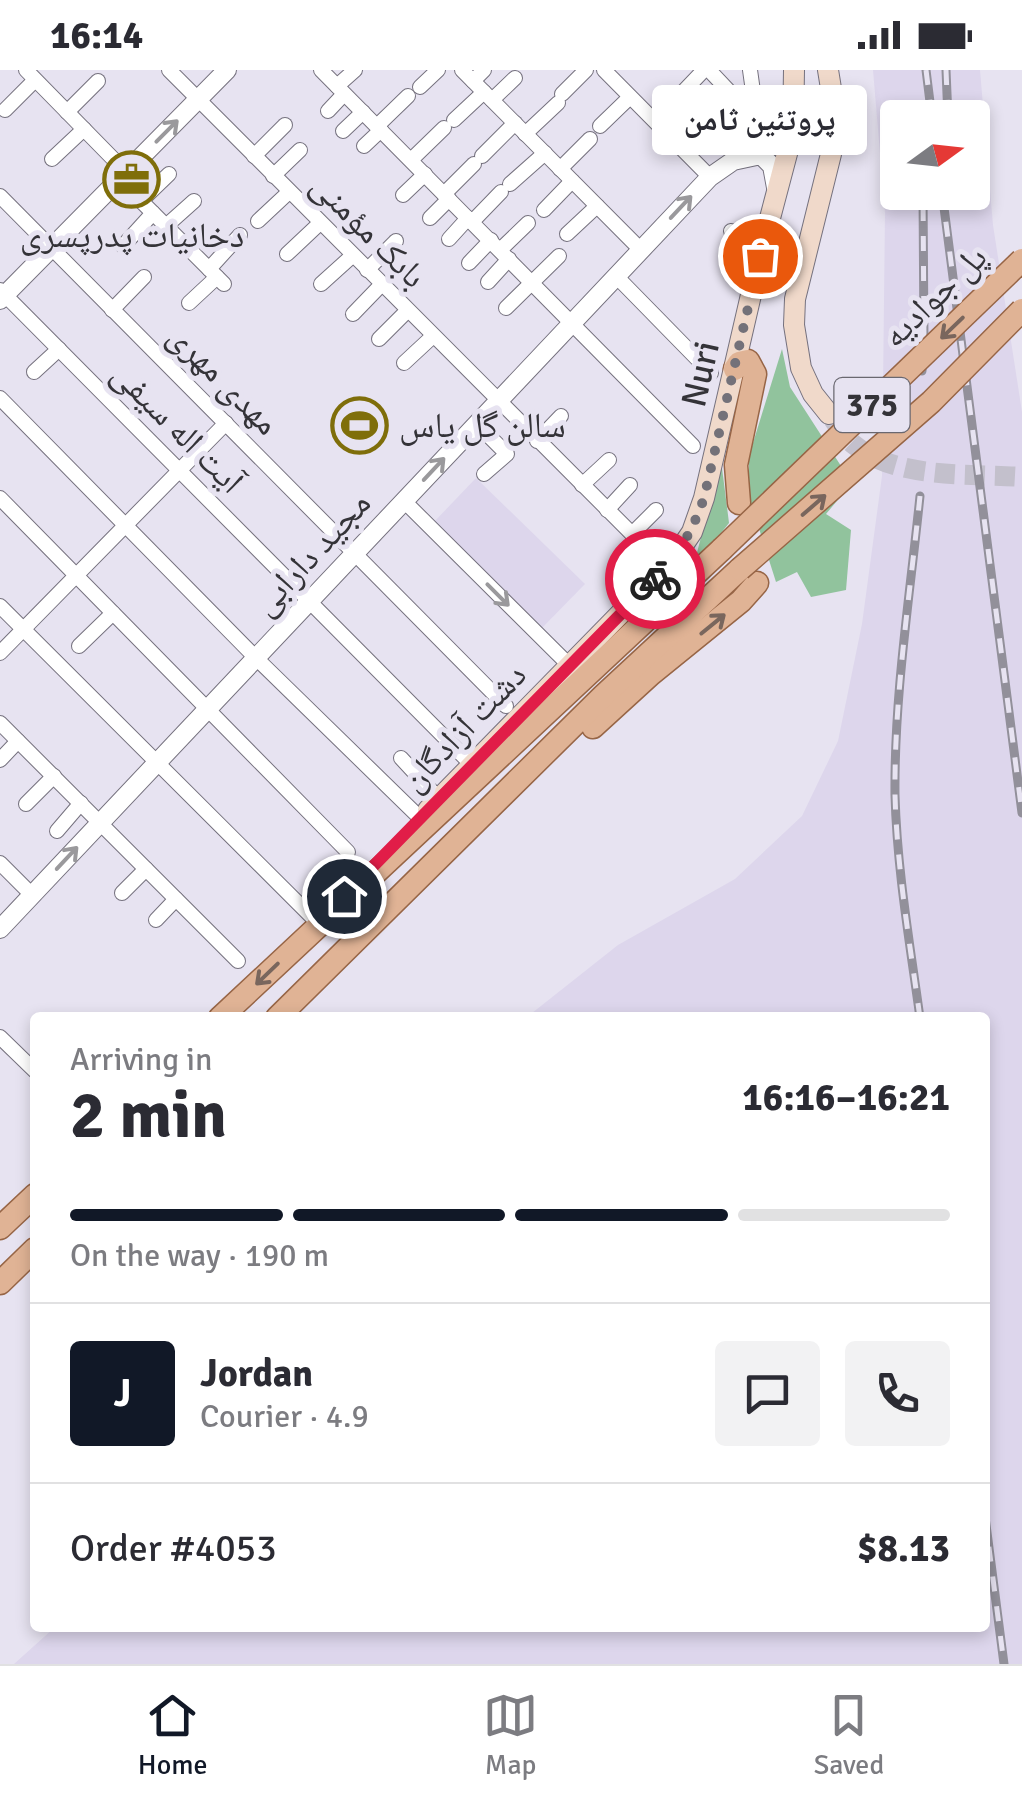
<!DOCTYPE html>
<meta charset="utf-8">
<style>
:root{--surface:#fff;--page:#f2f2f3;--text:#2b2b33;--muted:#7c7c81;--line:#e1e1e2;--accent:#111827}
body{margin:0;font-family:Signika,"Noto Naskh Arabic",sans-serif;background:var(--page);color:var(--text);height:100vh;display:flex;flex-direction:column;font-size:38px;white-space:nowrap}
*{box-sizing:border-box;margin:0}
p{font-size:32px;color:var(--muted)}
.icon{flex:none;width:55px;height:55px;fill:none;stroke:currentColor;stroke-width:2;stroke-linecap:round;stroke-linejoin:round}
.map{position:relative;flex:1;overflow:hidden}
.sheet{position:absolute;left:30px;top:942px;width:960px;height:620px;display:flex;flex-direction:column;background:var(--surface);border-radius:10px;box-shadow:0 5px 15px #0003}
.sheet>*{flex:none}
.needle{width:65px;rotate:75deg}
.fabs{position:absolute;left:880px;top:30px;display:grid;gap:20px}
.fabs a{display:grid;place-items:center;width:110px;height:110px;border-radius:10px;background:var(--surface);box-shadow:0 5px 15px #0003;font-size:50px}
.pin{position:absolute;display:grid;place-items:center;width:85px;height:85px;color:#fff;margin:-42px;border:5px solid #fff;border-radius:50%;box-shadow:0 2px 10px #0007}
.courier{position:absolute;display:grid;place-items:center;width:100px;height:100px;margin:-50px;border:8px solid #e11d48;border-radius:50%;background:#fff;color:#222;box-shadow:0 2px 12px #0007}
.bubble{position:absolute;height:70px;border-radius:10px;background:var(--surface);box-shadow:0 5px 15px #0003;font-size:32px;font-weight:800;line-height:70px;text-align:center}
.summary em{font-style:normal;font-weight:800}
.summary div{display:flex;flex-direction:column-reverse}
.summary{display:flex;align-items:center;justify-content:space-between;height:170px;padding:0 40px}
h1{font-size:65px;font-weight:800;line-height:75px}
.bar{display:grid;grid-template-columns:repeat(4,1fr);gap:15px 10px;align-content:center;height:120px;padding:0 40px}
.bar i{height:12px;border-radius:8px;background:var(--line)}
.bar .current{background:var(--accent)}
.bar p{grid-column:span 4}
.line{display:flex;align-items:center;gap:25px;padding:0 40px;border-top:2px solid var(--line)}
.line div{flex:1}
.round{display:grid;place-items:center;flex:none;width:105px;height:105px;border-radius:10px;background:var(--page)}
.status{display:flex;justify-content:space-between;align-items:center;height:70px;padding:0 50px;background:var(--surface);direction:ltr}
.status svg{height:28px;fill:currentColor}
.tabs{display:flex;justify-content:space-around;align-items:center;height:140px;border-top:2px solid var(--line);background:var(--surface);font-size:28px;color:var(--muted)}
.tabs a{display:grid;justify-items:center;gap:5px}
.tabs .current{color:var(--accent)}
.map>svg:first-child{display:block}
.built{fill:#ddd6ec;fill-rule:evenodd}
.green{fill:#91c39d}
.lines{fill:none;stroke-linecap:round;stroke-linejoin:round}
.secondary-tunnel{stroke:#c3c0cc;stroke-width:20;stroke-dasharray:20 10;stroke-linecap:butt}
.minor-casing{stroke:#75717e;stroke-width:16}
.tertiary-casing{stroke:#75717e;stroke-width:20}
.secondary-casing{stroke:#75717e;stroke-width:22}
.primary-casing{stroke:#976546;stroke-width:25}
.minor{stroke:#fff;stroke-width:14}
.tertiary{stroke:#fff;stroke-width:18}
.secondary{stroke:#f0d9ca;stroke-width:20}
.primary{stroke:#e0b395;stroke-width:22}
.rail-casing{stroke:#92909a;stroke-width:9}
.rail{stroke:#e7e3f1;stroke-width:5;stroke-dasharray:15;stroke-linecap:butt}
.primary-bridge-casing{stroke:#976546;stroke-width:25;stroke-linecap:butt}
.primary-bridge{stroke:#e0b395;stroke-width:22}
.oneway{stroke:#9a999c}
.oneway2{stroke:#79665d}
.done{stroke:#737179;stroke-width:10;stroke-dasharray:0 18}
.route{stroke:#e11d48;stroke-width:12}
.labels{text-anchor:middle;stroke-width:10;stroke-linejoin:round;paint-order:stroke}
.shield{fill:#e7e3f1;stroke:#6a6870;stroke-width:2.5}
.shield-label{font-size:32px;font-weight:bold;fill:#343338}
.street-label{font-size:35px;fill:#343338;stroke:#e7e3f1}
.poi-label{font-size:35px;fill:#343338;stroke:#e7e3f1}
</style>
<div class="status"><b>16:14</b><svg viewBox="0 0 49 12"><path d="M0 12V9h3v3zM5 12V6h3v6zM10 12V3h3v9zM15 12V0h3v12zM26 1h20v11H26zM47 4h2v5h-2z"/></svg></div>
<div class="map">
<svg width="1022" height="1594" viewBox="0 0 1022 1594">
<rect width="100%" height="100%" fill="#e7e3f1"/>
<g class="built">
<path d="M 873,0 L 980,0 L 993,155 L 1022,342 L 1022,1594 L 14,1594 L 54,1558 L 985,1558 L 985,948 L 527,947 L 618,875 L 735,809 L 802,746 L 838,671 L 862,554 L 882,406 L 885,143 ZM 898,48 L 972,48 L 972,122 L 898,122 Z"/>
<polygon points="476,408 585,514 541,559 433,453"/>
</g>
<g class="green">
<polygon points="782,279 790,317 852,413 826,444 851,460 846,520 811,527 797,502 776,512 749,427 749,386"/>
<polygon points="721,390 729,453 693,498"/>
</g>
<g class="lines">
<path class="secondary-tunnel" d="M 833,349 C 839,358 845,367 853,374 C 897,410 969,403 1022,407"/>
<defs>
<g id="minor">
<polyline points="26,0 126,102"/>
<polyline points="169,0 655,487"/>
<polyline points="321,0 693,376"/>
<polyline points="462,0 641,180"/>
<polyline points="604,0 710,107"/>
<polyline points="709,0 757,51"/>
<polyline points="750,0 757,50"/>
<polyline points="473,11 484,0"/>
<polyline points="337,16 355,0"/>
<polyline points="420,17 438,0"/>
<polyline points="682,23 704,0"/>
<polyline points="562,24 586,0"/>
<polyline points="492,30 515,8"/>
<polyline points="5,40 35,10"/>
<polyline points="328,41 344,24"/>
<polyline points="67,42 98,11"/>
<polyline points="454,50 484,22"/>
<polyline points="377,56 408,26"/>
<polyline points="600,56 630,27"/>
<polyline points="343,61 363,42"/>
<polyline points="525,64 558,33"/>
<polyline points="364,76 381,60"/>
<polyline points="254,86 285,55"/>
<polyline points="482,86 515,53"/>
<polyline points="52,89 84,59"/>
<polyline points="411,90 444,58"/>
<polyline points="560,99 590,69"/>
<polyline points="273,106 300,80"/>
<polyline points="119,109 224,214"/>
<polyline points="510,114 545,83"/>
<polyline points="444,124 474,94"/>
<polyline points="403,125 425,104"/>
<polyline points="0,126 506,636"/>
<polyline points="141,131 169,104"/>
<polyline points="544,140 572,111"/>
<polyline points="430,148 449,129"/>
<polyline points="258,151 289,122"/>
<polyline points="472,152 501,122"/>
<polyline points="166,156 194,131"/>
<polyline points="731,161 760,186"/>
<polyline points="567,164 597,136"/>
<polyline points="449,169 468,148"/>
<polyline points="123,176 153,143"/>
<polyline points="500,180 528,153"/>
<polyline points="287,184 320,153"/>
<polyline points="469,193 491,170"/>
<polyline points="209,199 240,165"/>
<polyline points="367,200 396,171"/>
<polyline points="616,206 711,303"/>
<polyline points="488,212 509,189"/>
<polyline points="321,214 352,186"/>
<polyline points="0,220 472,695"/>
<polyline points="189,233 217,207"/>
<polyline points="506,238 559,186"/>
<polyline points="112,240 144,207"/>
<polyline points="353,244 381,215"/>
<polyline points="379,269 407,241"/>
<polyline points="404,293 432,267"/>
<polyline points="34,302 59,279"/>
<polyline points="0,328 256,588 420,748"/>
<polyline points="477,354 507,384 484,404"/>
<polyline points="537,371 561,346"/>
<polyline points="582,415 609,390"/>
<polyline points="0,428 348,782"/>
<polyline points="404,431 569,595"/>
<polyline points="607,440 630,415"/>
<polyline points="632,464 656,440"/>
<polyline points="0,536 318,853"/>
<polyline points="79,576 113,543"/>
<polyline points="0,583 226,353"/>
<polyline points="0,653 238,891"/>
<polyline points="401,688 439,729"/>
<polyline points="0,690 18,671"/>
<polyline points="26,734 54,706"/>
<polyline points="57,761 81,733"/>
<polyline points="0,793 32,825"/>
<polyline points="122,823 146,799"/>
<polyline points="156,850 176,829"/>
<polyline points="0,967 35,1001"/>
</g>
<g id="tertiary">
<polyline points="0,230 227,0"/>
<polyline points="0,859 710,107 733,91 761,85 772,96 777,123"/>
</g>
<g id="secondary">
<polyline points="828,0 834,37 831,84 795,229 794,255 801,298 813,324 829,344"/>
<polyline points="428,740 673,490 692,462 704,428 760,186 793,61 794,0"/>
</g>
<g id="primary">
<polyline points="735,299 739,293 748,291 755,304 736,395 739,433"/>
<polyline points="593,657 651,604 741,531 757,513"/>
<polyline points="220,948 722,479"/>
<polyline points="277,948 603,626 740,499"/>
<polyline points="0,1158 35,1125"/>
<polyline points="0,1213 35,1179"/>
</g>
</defs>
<use href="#minor" class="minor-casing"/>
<use href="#tertiary" class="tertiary-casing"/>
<use href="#secondary" class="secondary-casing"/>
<use href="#primary" class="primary-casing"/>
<use href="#minor" class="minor"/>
<use href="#tertiary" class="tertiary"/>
<use href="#secondary" class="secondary"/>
<use href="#primary" class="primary"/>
<defs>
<g id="rail">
<polyline points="926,0 932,48"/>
<polyline points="946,0 948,48"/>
<polyline points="942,122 1022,743"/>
<polyline points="922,301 924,272 923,122"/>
<path d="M 920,948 C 910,874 897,800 895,725 C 894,626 910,525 920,426"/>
<polyline points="985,1447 1004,1594"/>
</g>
</defs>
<use href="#rail" class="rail-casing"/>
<use href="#rail" class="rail"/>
<defs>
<g id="primary-bridge">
<polyline points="722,479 1022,190"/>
<polyline points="740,499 931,332 1022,240"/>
</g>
</defs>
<use href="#primary-bridge" class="primary-bridge-casing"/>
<use href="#primary-bridge" class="primary-bridge"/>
</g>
<defs><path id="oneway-shaft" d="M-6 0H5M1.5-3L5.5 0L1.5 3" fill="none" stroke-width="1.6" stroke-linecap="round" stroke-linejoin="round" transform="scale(2.5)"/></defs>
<g class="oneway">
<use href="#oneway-shaft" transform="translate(167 61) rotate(-45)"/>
<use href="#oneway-shaft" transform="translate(681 137) rotate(-47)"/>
<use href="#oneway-shaft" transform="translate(434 399) rotate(-47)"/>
<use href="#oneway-shaft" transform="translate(498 525) rotate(45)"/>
<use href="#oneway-shaft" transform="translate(67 788) rotate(-47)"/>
</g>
<g class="oneway2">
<use href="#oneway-shaft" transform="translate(952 258) rotate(136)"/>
<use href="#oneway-shaft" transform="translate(814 435) rotate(-41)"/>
<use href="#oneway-shaft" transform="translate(713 554) rotate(-39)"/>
<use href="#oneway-shaft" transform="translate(267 904) rotate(136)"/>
</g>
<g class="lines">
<path class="done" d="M 655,509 C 679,484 693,460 704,428 L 760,186"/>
<polyline class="route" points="344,826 655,509"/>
</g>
<defs>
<symbol id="office-ring" viewBox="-11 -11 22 22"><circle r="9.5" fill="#e7e3f1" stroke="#7f6e0a" stroke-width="1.5"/><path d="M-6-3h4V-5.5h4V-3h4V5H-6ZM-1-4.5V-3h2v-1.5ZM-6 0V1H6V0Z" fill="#7f6e0a"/></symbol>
<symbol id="stadium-ring" viewBox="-11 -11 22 22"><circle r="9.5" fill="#e7e3f1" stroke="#7f6e0a" stroke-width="1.5"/><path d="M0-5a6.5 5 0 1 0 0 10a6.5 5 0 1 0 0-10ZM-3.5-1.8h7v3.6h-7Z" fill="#7f6e0a"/></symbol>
</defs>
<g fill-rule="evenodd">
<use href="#office-ring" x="100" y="78" width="63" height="63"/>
<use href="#stadium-ring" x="328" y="324" width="63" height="63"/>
</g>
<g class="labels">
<rect class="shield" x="834.5" y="308" width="75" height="54" rx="8"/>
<g class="shield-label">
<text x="872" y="346">375</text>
</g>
<g class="street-label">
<text transform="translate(369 160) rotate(45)" y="12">بابک مؤمنی</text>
<text transform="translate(934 226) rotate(-44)" y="12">پل جوادیه</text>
<text transform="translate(700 304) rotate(-77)" y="12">Nuri</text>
<text transform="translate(224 309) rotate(45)" y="12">مهدی مهری</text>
<text transform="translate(178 357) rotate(45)" y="12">آیت اله سیفی</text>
<text transform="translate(311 483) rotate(-47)" y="12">مجید دارابی</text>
<text transform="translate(463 657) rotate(-46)" y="12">دشت آزادگان</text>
</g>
<g class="poi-label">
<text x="132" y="177">دخانیات پدرپسری</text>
<text x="399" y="367" text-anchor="start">سالن گل یاس</text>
</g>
</g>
</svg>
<div class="fabs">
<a><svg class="needle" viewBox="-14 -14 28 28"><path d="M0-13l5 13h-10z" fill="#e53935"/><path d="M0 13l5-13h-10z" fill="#7c7c81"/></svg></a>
</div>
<div class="pin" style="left:760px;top:186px;background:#ea580c"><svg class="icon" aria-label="bag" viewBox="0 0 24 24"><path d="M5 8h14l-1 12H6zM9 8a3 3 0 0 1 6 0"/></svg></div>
<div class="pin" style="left:344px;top:826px;background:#1f2937"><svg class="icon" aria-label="home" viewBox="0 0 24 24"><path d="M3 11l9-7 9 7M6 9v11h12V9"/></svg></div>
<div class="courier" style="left:655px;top:509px"><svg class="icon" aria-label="bike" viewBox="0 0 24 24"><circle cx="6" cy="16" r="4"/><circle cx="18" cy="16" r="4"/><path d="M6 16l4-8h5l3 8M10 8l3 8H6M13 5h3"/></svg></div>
<div class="bubble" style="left:652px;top:15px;width:215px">پروتئین ثامن</div>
<section class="sheet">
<div class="summary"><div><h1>2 min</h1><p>Arriving in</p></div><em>16:16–16:21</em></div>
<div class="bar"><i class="current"></i><i class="current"></i><i class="current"></i><i></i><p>On the way · 190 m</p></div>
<div class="line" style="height:180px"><b class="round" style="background:var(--accent);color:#fff">J</b><div><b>Jordan</b><p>Courier · 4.9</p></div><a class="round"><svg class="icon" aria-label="chat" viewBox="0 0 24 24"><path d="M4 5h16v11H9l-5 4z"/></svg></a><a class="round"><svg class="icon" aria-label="phone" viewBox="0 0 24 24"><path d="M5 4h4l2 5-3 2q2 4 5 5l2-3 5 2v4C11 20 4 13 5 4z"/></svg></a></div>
<div class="line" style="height:130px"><div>Order #4053</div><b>$8.13</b></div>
</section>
</div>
<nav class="tabs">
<a class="current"><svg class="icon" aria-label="home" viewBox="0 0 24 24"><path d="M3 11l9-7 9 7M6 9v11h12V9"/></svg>Home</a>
<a><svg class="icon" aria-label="map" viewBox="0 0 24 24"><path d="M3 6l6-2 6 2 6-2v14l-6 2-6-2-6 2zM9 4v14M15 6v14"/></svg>Map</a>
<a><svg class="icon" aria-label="saved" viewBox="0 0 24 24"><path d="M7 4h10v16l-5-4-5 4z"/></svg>Saved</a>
</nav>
